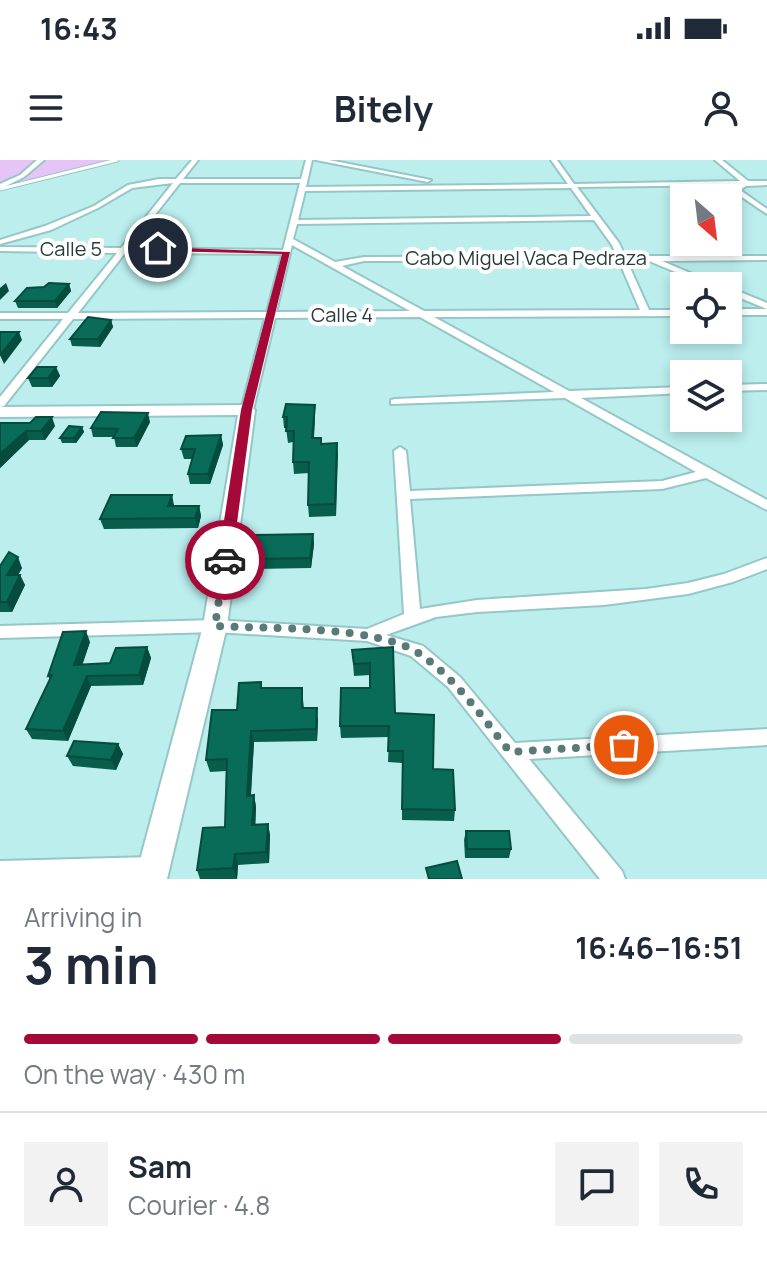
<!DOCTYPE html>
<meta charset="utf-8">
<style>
:root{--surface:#fff;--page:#f2f2f3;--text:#1f2937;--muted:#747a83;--line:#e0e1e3;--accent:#a50938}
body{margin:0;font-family:Manrope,sans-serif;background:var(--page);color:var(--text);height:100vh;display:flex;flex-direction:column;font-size:30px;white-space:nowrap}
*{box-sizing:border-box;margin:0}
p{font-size:26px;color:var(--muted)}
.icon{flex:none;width:44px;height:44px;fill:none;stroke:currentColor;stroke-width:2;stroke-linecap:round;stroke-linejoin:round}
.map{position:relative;height:719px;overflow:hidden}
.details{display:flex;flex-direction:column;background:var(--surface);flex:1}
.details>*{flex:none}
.needle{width:52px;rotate:152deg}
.buttons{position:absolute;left:670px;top:24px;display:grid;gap:16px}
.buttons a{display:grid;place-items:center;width:72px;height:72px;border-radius:0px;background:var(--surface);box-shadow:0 4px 12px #0003;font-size:40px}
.pin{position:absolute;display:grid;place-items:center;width:68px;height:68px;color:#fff;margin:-34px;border:4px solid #fff;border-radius:50%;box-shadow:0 2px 8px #0007}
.courier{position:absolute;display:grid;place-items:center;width:80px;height:80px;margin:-40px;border:6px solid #a50938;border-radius:50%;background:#fff;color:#222;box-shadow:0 2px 10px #0007}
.head em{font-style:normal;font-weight:700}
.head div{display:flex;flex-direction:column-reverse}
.head{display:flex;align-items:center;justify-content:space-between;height:136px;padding:0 24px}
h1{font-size:52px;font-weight:700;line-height:60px}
.bar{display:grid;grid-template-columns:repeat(4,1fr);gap:12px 8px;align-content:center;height:96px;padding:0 24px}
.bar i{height:10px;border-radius:6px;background:var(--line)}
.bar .on{background:var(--accent)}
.bar p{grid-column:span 4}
.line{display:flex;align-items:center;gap:20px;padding:0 24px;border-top:2px solid var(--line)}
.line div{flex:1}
.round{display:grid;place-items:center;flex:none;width:84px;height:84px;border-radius:0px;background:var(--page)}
.status{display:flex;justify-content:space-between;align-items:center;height:56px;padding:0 40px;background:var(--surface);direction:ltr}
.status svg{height:22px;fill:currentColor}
header{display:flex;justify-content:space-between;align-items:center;height:104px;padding:0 24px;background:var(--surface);font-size:36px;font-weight:700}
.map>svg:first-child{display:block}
.green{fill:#e6c4f7}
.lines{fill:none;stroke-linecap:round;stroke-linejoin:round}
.service-casing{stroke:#95c7c6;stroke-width:5}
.minor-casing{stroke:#95c7c6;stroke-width:4}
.secondary-casing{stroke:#95c7c6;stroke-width:4}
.service{stroke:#fff;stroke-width:3}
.minor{fill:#fff;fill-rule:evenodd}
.secondary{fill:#fff;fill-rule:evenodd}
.wall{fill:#085d4d}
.shaded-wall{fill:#064c3e}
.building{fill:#096c59;stroke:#064c3e;stroke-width:2}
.route{fill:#a50938}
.done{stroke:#5a7a79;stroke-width:8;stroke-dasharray:0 14.4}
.labels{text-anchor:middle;stroke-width:8;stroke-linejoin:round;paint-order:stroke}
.far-street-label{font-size:20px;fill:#263b3a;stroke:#fff}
</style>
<div class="status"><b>16:43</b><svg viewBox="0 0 49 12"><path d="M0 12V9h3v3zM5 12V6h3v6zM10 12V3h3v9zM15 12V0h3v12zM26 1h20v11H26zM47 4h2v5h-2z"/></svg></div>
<header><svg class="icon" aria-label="menu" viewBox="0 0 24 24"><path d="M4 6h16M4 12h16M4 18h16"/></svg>Bitely<svg class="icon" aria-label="person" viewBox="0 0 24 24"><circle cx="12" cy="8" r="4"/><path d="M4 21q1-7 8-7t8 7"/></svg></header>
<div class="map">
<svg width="767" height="719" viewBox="0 0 767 719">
<rect width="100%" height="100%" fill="#bbeeed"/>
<polygon class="green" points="0,0 114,0 0,30"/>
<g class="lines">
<defs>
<polyline id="service" points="0,29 117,0"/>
<g id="minor">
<polygon points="37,0 44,0 24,17 0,29 0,24 20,15"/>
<path d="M 192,0 L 198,0 L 183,19 L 301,19 L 306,0 L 312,0 L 306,27 L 568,24 L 551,0 L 557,0 L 574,24 L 740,21 L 715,0 L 722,0 L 748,21 L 767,21 L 767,25 L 746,26 L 740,30 L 767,49 L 767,54 L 733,31 L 733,29 L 738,25 L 577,27 L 619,83 L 625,96 L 767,96 L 767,100 L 662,101 L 721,126 L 709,126 L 649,101 L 627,101 L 649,150 L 684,150 L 684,156 L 434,157 L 569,231 L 684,227 L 684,233 L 581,238 L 767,340 L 767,350 L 706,318 L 662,329 L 410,339 L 420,449 L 477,440 L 646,429 L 688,423 L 724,414 L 767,398 L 767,409 L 733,422 L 688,434 L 604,445 L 477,452 L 436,457 L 386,475 L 423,486 L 460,517 L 515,583 L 767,569 L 767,585 L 529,599 L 622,711 L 625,719 L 600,719 L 448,527 L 411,496 L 367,481 L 215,472 L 0,478 L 0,466 L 215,460 L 367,469 L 404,454 L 394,291 L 400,287 L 406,291 L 410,331 L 662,321 L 696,312 L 565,238 L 391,244 L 391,240 L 395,239 L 554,232 L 420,157 L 275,158 L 253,250 L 247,253 L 241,250 L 265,158 L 73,159 L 4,246 L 0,247 L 0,237 L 63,159 L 0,159 L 0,153 L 68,153 L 117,93 L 0,91 L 0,87 L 121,88 L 173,23 L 132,28 L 98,48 L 51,70 L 0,84 L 0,80 L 45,66 L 94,46 L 128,25 L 159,19 L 176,19 ZM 180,23 L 300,23 L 283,90 L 129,88 ZM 571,28 L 591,56 L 298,60 L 305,31 ZM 594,60 L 612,85 L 617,96 L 364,97 L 335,102 L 293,79 L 297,64 ZM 292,85 L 410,151 L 276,152 ZM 125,93 L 282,94 L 267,152 L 78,153 ZM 364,101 L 619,101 L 640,150 L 424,151 L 342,106 Z"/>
<polygon points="316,0 329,0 431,20 428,22"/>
<polygon points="728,127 767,143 767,149 728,133"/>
<rect x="728" y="149" width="39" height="6"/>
<polygon points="767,224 767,230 728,231 728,225"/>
<polygon points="153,697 161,700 164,708 161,716 153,719 0,719 0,701"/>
</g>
<polygon id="secondary" points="247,245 255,250 227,466 167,719 135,719 203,466 238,255 0,257 0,247"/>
</defs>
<use href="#service" class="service-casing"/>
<use href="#minor" class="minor-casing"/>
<use href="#secondary" class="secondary-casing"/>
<use href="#service" class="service"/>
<use href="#minor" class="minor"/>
<use href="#secondary" class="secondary"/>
</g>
<g class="wall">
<polygon points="69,124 71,131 57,148 18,148 15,141"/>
<polygon points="111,160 113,167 100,187 72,186 70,179"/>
<polygon points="56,207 60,216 52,227 32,227 28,218"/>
<polygon points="315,245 315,256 314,278 321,284 337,283 336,356 309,357 308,345 309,313 294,314 293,302 293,282 288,283 286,268 284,268 283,257"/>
<polygon points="150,262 137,287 116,287 114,277 93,277 91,268"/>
<polygon points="0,263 55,266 45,280 29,280 0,308"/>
<polygon points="82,267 84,272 76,283 62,283 60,278"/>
<polygon points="221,275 223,285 210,324 190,324 188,314 192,299 184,299 181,289"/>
<polygon points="174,345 174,346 199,346 201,356 198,368 104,369 100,359"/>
<polygon points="313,374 314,384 311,408 254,409 253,399"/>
<polygon points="0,406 22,408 18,415 20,415 25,425 12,452 0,452"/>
<polygon points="90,482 82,504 110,503 147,487 151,498 143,525 91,526 68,581 32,579 26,569 50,520 48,516"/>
<polygon points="393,487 395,553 433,609 455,650 454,661 402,660 402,603 388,602 389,577 341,578 340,566 370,528 370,515 354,516 352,490"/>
<polygon points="262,528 303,540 304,548 318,560 317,581 254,582 251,635 254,635 256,647 255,665 268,664 270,675 269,703 238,705 237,719 200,719 197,710 225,667 226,611 210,612 206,600 237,550"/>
<polygon points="118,584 123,594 116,610 73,606 67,596"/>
<polygon points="466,671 511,689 509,698 465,698 464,680"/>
</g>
<g class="shaded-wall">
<polygon points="6,123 9,131 0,140 0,128"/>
<polygon points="69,124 71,131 57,148 55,141"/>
<polygon points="111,160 113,167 100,187 98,179"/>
<polygon points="19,172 22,180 4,204 0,195"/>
<polygon points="56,207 60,216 52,227 48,218"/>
<polygon points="315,245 315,256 313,290 312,278"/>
<polygon points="148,253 150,262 137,287 134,278"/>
<polygon points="52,257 55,266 45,280 41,271"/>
<polygon points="82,267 84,272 76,283 74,278"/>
<polygon points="26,271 29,280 0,308 0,294"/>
<polygon points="221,275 223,285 210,324 208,314"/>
<polygon points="337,283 338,295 336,356 335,344"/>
<polygon points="172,335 174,345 170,356 168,346"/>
<polygon points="199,346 201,356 198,368 195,358"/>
<polygon points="313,374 314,384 311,408 310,398"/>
<polygon points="18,397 22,408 12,425 7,415"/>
<polygon points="20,415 25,425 12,452 7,442"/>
<polygon points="86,471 90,482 79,515 74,505"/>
<polygon points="147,487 151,498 143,525 139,515"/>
<polygon points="87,516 91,526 68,581 63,571"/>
<polygon points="317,548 318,560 317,581 316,569"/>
<polygon points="251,571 254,582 250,647 247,636"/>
<polygon points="118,584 123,594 116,610 111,600"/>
<polygon points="254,635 256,647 255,676 252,665"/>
<polygon points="268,664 270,675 269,703 266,692"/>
<polygon points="235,694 238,705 237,719 233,708"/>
</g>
<g class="building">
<polygon points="49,123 69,124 55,141 15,141 27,128 44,127"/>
<polygon points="88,157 111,160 98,179 70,179"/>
<polygon points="0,172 19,172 0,195"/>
<polygon points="37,207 56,207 48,218 28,218"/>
<polygon points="286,244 315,245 312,278 321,278 321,284 337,283 335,344 308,345 309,302 293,302 294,271 286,271 287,257 283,257"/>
<polygon points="101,252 148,253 134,278 113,278 118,269 91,268"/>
<polygon points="36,257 52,257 41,271 26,271 0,294 0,263 30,263"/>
<polygon points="69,266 82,267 74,278 60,278"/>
<polygon points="221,275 208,314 188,314 195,289 181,289 186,276"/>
<polygon points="111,335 172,335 168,346 199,346 195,358 100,359"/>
<polygon points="313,374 310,398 253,399 256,375"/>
<polygon points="9,392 18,397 7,415 20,415 7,442 0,442 0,406"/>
<polygon points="86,471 74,505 110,503 116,488 147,487 139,515 87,516 63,571 26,569 52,515 48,516 63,472"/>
<polygon points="393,487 395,553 434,555 433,609 453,610 455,650 402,649 403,591 388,591 389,566 340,566 341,528 370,528 370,503 354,504 352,490"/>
<polygon points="261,522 261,528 302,528 302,548 317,548 316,569 251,571 247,636 254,635 252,665 268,664 266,692 235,694 233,708 197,710 203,668 225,667 227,599 206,600 212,550 237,550 239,523"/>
<polygon points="74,581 118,584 111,600 67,596"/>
<polygon points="466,671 509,671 511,689 467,689"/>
<polygon points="457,701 462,719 429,719 426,708"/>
</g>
<polygon class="route" points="155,87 290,92 252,250 232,400 225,405 218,400 241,250 282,94 158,91"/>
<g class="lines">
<path class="done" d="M 225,400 L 215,466 C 267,469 378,465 420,494 C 457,520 482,557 510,592 L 624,585"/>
</g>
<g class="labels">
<g class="far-street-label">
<text x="71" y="96">Calle 5</text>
<text x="526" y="105">Cabo Miguel Vaca Pedraza</text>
<text x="342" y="162">Calle 4</text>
</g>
</g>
</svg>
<div class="buttons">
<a><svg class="needle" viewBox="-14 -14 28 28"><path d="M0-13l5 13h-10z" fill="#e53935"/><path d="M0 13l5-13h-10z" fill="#747a83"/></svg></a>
<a><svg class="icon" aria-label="locate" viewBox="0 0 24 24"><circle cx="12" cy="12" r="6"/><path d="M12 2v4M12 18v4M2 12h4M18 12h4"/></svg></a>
<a><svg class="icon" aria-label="layers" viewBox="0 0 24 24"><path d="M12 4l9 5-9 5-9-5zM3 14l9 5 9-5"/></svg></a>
</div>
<div class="pin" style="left:624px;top:585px;background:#ea580c"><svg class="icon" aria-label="bag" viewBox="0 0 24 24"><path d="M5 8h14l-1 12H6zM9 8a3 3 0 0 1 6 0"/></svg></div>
<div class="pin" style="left:158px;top:88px;background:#1f2937"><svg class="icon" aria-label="home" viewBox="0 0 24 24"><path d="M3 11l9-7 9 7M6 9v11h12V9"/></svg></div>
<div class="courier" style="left:225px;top:400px"><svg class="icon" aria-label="car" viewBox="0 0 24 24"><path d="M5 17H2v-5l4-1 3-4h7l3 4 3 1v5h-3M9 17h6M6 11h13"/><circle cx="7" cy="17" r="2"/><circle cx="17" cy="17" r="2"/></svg></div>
</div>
<section class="details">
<div class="head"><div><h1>3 min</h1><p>Arriving in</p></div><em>16:46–16:51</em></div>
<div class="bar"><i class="on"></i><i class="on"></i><i class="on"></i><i></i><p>On the way · 430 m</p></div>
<div class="line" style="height:144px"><a class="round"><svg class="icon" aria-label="person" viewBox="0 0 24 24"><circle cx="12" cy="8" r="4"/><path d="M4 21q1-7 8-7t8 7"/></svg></a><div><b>Sam</b><p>Courier · 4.8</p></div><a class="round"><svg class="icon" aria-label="chat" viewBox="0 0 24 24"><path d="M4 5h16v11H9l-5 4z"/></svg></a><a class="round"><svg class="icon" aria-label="phone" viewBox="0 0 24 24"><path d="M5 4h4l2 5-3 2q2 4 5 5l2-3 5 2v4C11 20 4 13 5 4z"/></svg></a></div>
</section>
